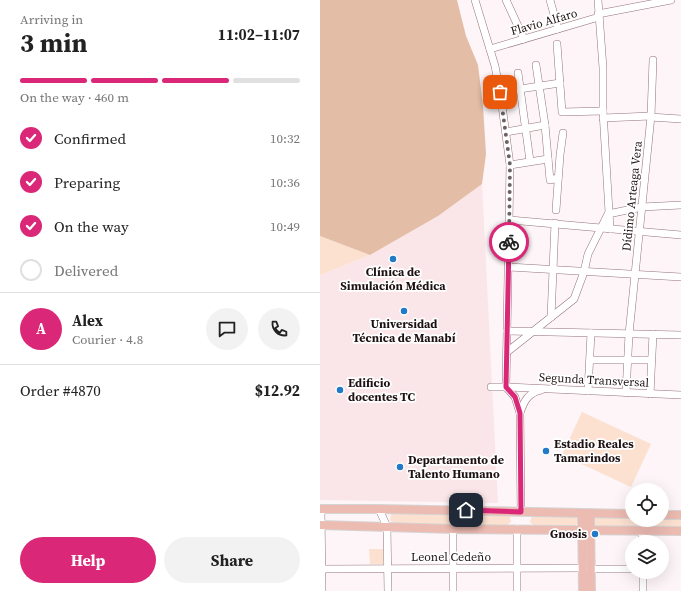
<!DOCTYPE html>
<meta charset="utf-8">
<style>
:root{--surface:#fff;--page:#f2f2f2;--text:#222;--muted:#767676;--line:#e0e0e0;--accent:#db2777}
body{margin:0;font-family:"Source Serif 4",serif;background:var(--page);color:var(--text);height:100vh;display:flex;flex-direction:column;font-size:15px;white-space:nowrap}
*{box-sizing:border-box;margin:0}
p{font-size:13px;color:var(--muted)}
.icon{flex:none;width:22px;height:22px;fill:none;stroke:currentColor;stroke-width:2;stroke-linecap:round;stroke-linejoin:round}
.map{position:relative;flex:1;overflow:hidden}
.drawer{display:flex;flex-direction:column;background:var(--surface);width:320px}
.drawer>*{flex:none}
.tools{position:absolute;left:305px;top:483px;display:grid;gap:8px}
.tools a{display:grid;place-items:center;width:44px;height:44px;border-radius:50%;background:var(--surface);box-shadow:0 4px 16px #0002;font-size:20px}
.pin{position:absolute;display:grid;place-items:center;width:34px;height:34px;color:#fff;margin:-17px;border-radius:8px;box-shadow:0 2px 6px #0006}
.courier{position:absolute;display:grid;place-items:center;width:40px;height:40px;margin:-20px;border:3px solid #db2777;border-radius:50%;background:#fff;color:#222;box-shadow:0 1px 5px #0007}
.head em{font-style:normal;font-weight:700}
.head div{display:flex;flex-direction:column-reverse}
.head{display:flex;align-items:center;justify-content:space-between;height:68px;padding:0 20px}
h1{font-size:26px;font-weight:700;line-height:30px}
.bar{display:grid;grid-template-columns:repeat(4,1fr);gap:6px 4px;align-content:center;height:48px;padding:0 20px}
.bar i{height:5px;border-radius:3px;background:var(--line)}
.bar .active{background:var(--accent)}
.bar p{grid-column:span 4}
.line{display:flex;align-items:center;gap:10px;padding:0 20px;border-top:1px solid var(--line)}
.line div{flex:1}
.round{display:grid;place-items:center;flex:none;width:42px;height:42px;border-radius:21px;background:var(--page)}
ol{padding:0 20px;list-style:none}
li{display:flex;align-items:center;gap:12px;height:44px}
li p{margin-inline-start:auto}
li .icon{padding:4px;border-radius:50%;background:var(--accent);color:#fff;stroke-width:4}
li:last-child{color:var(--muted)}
li i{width:22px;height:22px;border:2px solid var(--line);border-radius:50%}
.primary-button{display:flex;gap:8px;margin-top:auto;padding:8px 20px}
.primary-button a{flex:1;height:46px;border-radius:24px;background:var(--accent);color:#fff;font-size:16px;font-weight:700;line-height:46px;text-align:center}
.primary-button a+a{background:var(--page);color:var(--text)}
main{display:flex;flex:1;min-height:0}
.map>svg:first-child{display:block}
.built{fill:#fae6e9}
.green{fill:#fce1d0}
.forest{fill:#e3bda6}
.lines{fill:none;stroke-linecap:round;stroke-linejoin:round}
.minor-casing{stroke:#957379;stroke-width:8}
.major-casing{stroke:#d6d4d5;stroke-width:10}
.minor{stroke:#fff;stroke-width:7}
.major{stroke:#ecbbb2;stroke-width:8}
.done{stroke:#6c6163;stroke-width:4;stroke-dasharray:0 7.2}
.route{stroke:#db2777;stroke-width:5}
.poi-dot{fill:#227ac7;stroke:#fff;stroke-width:1.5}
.labels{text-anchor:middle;stroke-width:3.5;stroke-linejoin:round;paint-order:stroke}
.street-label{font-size:12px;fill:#1e1113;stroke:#fff}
.poi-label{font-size:12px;font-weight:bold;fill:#1e1113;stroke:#fff;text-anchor:start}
</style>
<main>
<section class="drawer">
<div class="head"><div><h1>3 min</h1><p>Arriving in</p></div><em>11:02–11:07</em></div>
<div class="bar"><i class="active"></i><i class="active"></i><i class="active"></i><i></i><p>On the way · 460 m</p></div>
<ol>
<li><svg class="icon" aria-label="check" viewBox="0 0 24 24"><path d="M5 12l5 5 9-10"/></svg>Confirmed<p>10:32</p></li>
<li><svg class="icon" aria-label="check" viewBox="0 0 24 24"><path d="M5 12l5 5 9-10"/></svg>Preparing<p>10:36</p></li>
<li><svg class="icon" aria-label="check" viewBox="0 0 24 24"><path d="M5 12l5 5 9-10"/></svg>On the way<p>10:49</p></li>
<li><i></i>Delivered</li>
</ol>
<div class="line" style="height:72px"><b class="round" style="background:var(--accent);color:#fff">A</b><div><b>Alex</b><p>Courier · 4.8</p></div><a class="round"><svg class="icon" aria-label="chat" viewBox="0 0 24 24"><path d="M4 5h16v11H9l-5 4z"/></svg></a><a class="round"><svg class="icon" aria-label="phone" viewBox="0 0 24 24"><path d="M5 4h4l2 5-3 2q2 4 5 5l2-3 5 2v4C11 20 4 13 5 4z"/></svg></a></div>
<div class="line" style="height:52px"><div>Order #4870</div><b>$12.92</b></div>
<div class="primary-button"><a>Help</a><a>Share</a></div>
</section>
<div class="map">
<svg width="361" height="591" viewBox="0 0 361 591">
<rect width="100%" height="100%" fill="#fdf5f7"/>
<polygon class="built" points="162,184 178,503 0,500 0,275 50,255 118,216"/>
<g class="green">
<polygon points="0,236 50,255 0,275"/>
<polygon points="262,412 331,444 311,487 242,455"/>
<polygon points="73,513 140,514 142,520 141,523 137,525 75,525 70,520 71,515"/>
<polygon points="153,513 189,515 190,516 191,522 186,526 153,525 150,524 148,521 150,515"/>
<polygon points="212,516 256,516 259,522 254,526 216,526 212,524 210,522"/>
<polygon points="277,516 312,517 312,520 342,520 342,517 361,518 361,527 277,526 273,523 273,520"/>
<polygon points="49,549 63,549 63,564 50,564"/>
</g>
<polygon class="forest" points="0,0 137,0 146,36 158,65 163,106 166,154 162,184 118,216 50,255 0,236"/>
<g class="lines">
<defs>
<g id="minor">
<polyline points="155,0 175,66 181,98 190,165 186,387 195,397 200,413 201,512"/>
<polyline points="186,0 204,39"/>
<polyline points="230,0 238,29"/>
<polyline points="278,0 283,68 283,111 290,229"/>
<polyline points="237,44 242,112 283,111"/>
<polyline points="170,49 279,17 278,14 351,0"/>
<polyline points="216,65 225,125 230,180 238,178"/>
<polyline points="198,73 210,161"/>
<polyline points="180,92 240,83"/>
<polyline points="283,118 331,116 330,117 361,119"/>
<polyline points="186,132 225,125"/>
<polyline points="190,165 228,159"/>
<polyline points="236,210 240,155 243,133"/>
<polyline points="190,220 361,235"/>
<polyline points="189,267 361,277"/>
<polyline points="231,317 235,223"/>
<polyline points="187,331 361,335"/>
<polyline points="309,334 331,116 333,60"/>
<polyline points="187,352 254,299 264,272 268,254 288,214 322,207 361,205"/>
<polyline points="270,360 331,360"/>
<polyline points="171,387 186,387 361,395"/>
<polyline points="268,391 271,333"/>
<polyline points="306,393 309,334"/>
<polyline points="330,394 333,334"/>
<path d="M 200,413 C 204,401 208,393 221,390"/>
<polyline points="1,509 2,591"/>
<polyline points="59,509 67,527 68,591"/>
<polyline points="133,529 133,591"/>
<polyline points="197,529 197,591"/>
<polyline points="322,530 322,542"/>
<polyline points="0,569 263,568"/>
<polyline points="270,569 312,569"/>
<polyline points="323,572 323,591"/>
</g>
<g id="major">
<polyline points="0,509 59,509 312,514"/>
<polyline points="262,513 263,591"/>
<polyline points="270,513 271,591"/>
<polyline points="342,515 361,515"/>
<polyline points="0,525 133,529 361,531"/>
<polyline points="146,528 146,511"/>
</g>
</defs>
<use href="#minor" class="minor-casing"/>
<use href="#major" class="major-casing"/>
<use href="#minor" class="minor"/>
<use href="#major" class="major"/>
</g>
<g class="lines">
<polyline class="done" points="180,92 190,165 189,242"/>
<polyline class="route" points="146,510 201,512 200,413 195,397 186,387 189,242"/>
</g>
<g class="poi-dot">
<circle cx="73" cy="259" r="4"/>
<circle cx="84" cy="311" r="4"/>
<circle cx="20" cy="390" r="4"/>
<circle cx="226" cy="451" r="4"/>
<circle cx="80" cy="467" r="4"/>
<circle cx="275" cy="534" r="4"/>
</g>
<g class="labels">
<g class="street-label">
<text transform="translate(224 22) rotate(-16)" y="4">Flavio Alfaro</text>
<text transform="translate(312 196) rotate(-84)" y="4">Dídimo Arteaga Vera</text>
<text transform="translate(274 380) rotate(3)" y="4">Segunda Transversal</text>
<text x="131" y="561">Leonel Cedeño</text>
</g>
<g class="poi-label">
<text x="73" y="276" text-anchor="middle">Clínica de<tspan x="73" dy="14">Simulación Médica</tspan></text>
<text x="84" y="328" text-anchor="middle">Universidad<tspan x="84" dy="14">Técnica de Manabí</tspan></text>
<text x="28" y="387">Edificio<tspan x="28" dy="14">docentes TC</tspan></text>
<text x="234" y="448">Estadio Reales<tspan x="234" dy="14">Tamarindos</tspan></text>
<text x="88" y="464">Departamento de<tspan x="88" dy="14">Talento Humano</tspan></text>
<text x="267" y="538" text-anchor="end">Gnosis</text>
</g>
</g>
</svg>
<div class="tools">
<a><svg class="icon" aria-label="locate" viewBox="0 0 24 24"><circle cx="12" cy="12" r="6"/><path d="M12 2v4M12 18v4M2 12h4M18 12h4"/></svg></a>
<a><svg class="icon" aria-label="layers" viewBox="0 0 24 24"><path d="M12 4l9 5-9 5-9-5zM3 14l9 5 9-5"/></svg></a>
</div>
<div class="pin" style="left:180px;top:92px;background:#ea580c"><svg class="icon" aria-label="bag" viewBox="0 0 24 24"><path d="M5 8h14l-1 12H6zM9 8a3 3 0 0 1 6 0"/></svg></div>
<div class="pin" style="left:146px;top:510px;background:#1f2937"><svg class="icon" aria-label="home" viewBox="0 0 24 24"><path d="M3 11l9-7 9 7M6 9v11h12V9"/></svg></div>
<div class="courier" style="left:189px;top:242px"><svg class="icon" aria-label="bike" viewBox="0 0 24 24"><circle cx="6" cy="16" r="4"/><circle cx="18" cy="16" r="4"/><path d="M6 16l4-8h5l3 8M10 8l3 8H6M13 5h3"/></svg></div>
</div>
</main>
